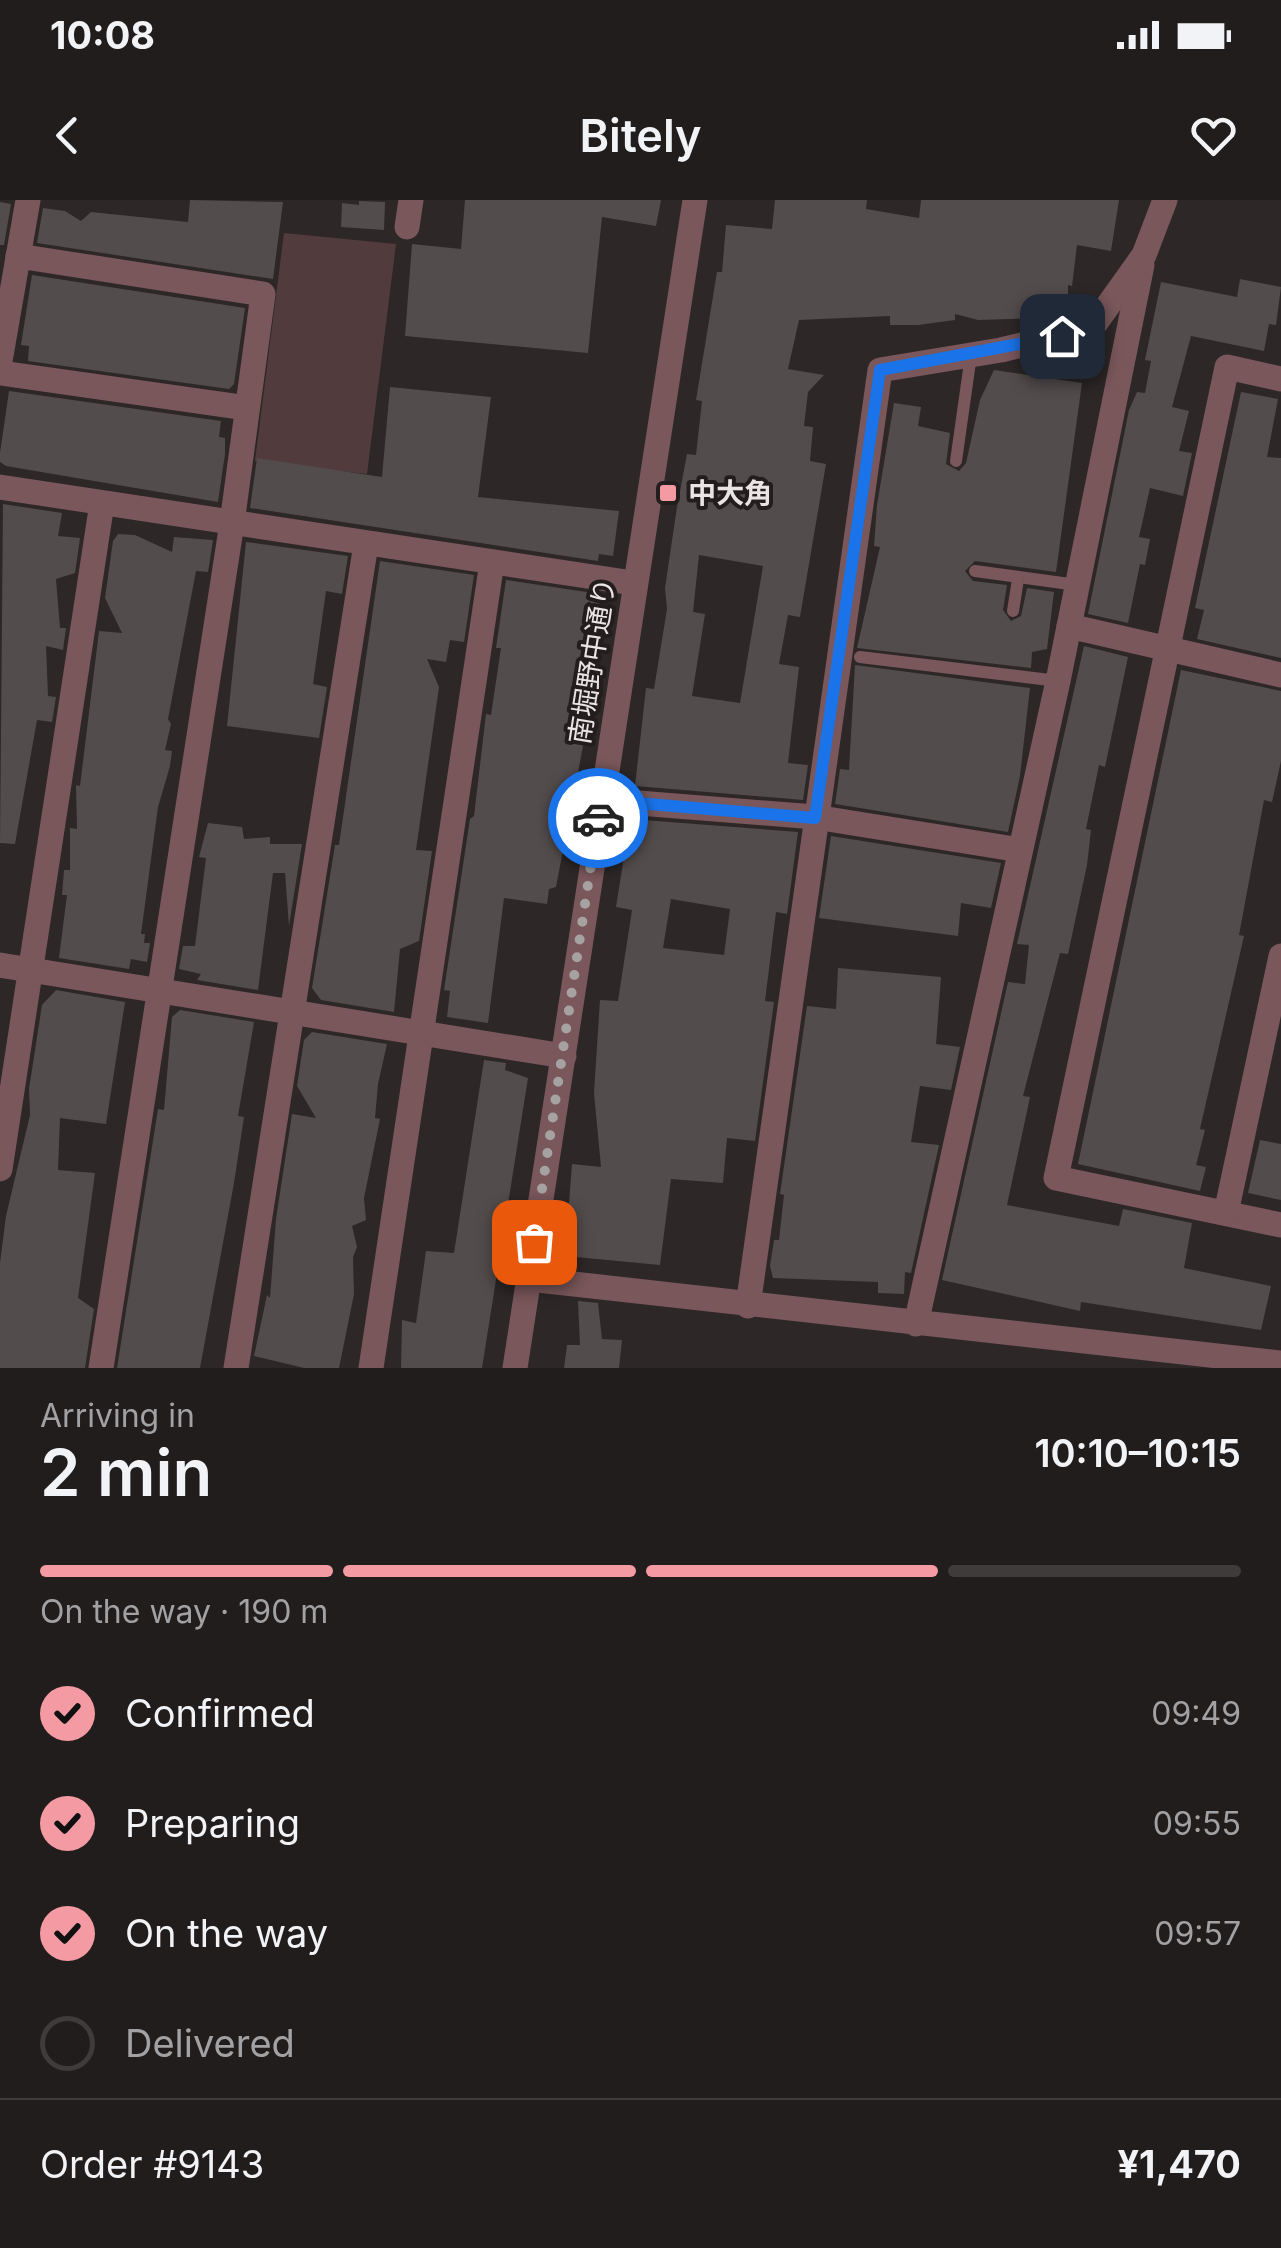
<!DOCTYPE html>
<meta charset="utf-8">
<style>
:root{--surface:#221d1d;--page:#2e2a2a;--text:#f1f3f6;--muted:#a2a2a4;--line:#3f3b3b;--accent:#f49aa3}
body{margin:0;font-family:Inter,"Noto Sans JP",sans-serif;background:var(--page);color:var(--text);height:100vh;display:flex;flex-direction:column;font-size:38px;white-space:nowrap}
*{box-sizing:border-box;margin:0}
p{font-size:32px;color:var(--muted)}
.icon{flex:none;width:55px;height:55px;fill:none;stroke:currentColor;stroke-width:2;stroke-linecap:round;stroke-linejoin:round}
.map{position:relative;height:1168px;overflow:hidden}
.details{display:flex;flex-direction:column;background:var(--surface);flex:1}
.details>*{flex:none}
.pin{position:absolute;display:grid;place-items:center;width:85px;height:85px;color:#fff;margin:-42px;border-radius:20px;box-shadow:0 5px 15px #0006}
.courier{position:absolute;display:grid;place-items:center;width:100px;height:100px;margin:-50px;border:8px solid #1a73e8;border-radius:50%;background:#fff;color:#222;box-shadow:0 2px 12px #0007}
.summary em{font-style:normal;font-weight:600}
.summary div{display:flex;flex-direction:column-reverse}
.summary{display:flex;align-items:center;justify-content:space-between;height:170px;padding:0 40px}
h1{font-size:65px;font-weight:600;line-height:75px}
.bar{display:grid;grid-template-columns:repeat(4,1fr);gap:15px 10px;align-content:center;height:120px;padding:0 40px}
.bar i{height:12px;border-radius:8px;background:var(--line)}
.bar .active{background:var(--accent)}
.bar p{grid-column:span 4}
.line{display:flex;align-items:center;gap:25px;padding:0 40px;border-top:2px solid var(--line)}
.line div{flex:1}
ol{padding:0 40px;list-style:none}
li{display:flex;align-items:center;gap:30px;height:110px}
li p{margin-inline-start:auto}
li .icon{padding:10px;border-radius:50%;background:var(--accent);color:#111;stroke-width:4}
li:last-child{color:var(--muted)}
li i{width:55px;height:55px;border:5px solid var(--line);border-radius:50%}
.status{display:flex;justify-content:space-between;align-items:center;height:70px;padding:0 50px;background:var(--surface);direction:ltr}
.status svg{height:28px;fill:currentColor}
header{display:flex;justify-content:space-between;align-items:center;height:130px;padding:0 40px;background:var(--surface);font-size:45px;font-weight:600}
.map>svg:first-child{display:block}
.green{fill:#513b3d}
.building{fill:#534c4d;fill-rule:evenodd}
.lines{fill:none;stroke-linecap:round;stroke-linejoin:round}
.service{stroke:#79575a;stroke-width:12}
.minor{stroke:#79575a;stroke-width:25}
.tertiary{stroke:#79575a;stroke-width:25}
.done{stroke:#a7a2a2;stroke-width:10;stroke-dasharray:0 18}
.route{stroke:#1a73e8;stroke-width:12}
.poi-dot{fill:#f49aa3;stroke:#231d1e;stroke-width:4}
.labels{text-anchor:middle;stroke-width:8;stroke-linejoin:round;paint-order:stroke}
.poi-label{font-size:28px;font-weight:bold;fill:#e9e5e5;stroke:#231d1e;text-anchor:start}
.street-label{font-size:28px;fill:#e9e5e5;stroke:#231d1e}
</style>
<div class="status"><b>10:08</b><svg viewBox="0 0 49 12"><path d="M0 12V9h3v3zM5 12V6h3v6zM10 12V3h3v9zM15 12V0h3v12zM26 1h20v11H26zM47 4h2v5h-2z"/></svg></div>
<header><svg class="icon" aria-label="back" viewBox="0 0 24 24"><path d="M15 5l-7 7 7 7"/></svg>Bitely<svg class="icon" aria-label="heart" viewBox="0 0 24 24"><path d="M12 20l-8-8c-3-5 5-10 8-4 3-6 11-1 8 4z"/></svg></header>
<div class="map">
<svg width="1281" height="1168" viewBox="0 0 1281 1168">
<rect width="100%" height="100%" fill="#2d2727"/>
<polygon class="green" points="284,33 396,44 367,274 255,261"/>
<g class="building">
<polygon points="190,0 283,2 273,79 37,43 43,8 65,11 81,21 91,12 188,22"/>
<polygon points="465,0 661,0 656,26 602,17 588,153 405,136 412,44 461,49"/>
<path d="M 775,0 L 867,0 L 866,9 L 919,18 L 921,0 L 1119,0 L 1111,51 L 1077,45 L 1072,86 L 1068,85 L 1068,117 L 978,120 L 955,114 L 955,120 L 918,125 L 890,125 L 890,116 L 799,120 L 788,169 L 824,175 L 808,192 L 804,226 L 813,227 L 810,261 L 826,264 L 800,417 L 788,415 L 779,464 L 799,467 L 788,563 L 808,565 L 803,600 L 635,586 L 646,488 L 654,489 L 667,409 L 665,388 L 677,307 L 687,254 L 696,255 L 702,201 L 696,200 L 717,72 L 722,72 L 726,25 L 772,29 ZM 699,355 L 763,366 L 740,503 L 692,496 L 705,414 L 693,412 Z"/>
<polygon points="359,1 385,2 384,30 341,27 342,3 359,5"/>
<polygon points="0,2 11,4 4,45 0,45"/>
<polygon points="32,75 245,108 234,184 229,189 28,161 29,146 21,145"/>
<polygon points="1240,79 1281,87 1276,125 1269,124 1264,151 1191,136 1172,207 1189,211 1179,251 1192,253 1183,296 1150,288 1139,337 1150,339 1145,365 1140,364 1128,423 1088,414 1129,210 1137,192 1145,193 1151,161 1145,160 1161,82 1237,97"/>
<polygon points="994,170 1082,183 1056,372 975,361 965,371 973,381 1007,385 1003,410 1011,421 1021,416 1027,388 1054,392 1047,449 1032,452 1031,468 857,448 880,347 874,346 877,305 894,203 921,207 918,226 950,233 946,264 959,271 966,263 980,200"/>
<polygon points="390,187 491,197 478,297 619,311 613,356 599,354 598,361 250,308 257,258 382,277"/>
<polygon points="9,191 221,221 219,237 225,238 225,254 218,302 6,266 0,262 0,253"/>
<polygon points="1241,192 1278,199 1267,257 1281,258 1281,458 1197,439 1204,410 1195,408"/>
<polygon points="3,304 62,313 58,336 80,338 75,373 56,379 60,428 66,428 63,450 46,446 48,496 56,497 52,522 37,520 15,644 0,643"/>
<polygon points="118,334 135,335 172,352 174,337 213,340 208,372 196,371 168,519 171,524 165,550 172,551 170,566 158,607 141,734 145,734 144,743 150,743 147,762 131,759 129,769 59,758 67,695 62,695 64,670 70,670 70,628 77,629 76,585 80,586 99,431 122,433 105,398 113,341"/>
<polygon points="246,342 348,356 342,394 326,391 313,484 327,487 319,538 227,526"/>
<polygon points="380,361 474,375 464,442 450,440 446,462 427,459 439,487 416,650 432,651 419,741 400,749 394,812 321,800 312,788 335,645 339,645"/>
<polygon points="506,380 593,393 600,404 593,494 556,687 549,689 547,704 504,698 488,823 447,817 450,791 444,790 470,619 474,616 486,514 491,515 501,448 496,448"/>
<polygon points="1084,446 1128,457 1105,567 1099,565 1086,629 1091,630 1087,665 1068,754 1060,753 1023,896 1030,897 1007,1005 1119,1026 1123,1009 1192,1023 1184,1068 1271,1086 1261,1130 1081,1102 1080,1111 942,1080 1008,782 1025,784 1029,745 1017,744"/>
<polygon points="855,465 1030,488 1020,576 1008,632 835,604 840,569 849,570"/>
<polygon points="1181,470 1281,491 1281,561 1272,602 1264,600 1239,735 1244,736 1200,929 1205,930 1196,965 1206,967 1200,991 1078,964"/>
<path d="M 630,619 L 798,632 L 787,714 L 776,712 L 765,801 L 774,802 L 755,941 L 727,938 L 723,983 L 671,979 L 660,1065 L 565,1056 L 572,964 L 601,967 L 594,893 L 600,800 L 618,801 L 632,710 L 616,707 ZM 671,699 L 730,709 L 724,755 L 663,748 Z"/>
<polygon points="208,623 242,627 244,639 270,637 270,644 302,644 289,726 285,673 273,673 258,790 197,780 201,774 179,769 183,746 195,746 206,658 199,657"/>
<polygon points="831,636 1001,663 991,708 961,703 958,736 819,718"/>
<polygon points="838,768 941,777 936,844 960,847 951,890 920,886 911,942 939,945 911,1073 905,1072 904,1094 878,1093 878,1082 773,1078 770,1066 774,1040 779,1040 784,995 780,994 807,806 836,809"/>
<polygon points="56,790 125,802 106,924 60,918 58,970 95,973 78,1098 94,1109 85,1168 0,1168 0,1063 6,1016 30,915 29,889 42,805"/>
<polygon points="180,810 254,822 238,916 244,917 234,983 200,1168 117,1168 158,909 164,910 172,817"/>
<polygon points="312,832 387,844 378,884 375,918 380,919 364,998 366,1020 352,1026 357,1047 353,1057 354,1094 339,1168 304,1168 254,1156 267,1095 270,1098 276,1019 292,914 316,918 297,886 304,840"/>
<polygon points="484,860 506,863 505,870 528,878 482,1168 401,1168 402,1120 416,1123 426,1051 454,1053"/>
<polygon points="1260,940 1281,944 1281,1000 1248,993"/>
<polygon points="578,1101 598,1103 602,1139 622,1140 619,1168 564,1168 567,1145 580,1145"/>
</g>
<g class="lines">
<g class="service">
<polyline points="956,261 971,155"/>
<polyline points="975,371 1077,385"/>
<polyline points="1013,411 1018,379"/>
<polyline points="860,457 1058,481"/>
</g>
<g class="minor">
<polyline points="407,27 411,0"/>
<polyline points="18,56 263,94 232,323 101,1168"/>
<polyline points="0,161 28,0"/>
<polyline points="0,173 247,208"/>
<polyline points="1281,179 1227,167 1056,978 1281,1025"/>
<polyline points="0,287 633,383"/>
<polyline points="1069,426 1281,475"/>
<polyline points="601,600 815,617 1020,650"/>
<polyline points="0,765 564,856"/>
<polyline points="0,969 102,303"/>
<polyline points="1226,1013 1281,756"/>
<polyline points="529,1079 1281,1163"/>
<polyline points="748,1106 880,170 1001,150 1092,128 1144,55 1165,0"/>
<polyline points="916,1124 1058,481 1142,65"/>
<polyline points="236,1168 366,344"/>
<polyline points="371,1168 492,362"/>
</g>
<polyline class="tertiary" points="515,1168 695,0"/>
</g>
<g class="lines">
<polyline class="done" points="534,1042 598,618"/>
<polyline class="route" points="598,618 601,600 815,618 880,170 1062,136"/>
</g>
<rect class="poi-dot" x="658" y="283" width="20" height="20" rx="5"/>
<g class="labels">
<g class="poi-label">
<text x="688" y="303">中大角</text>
</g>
<g class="street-label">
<text transform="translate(592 461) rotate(-81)" y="10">南堀野中通り</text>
</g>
</g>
</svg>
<div class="pin" style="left:534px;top:1042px;background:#ea580c"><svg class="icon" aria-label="bag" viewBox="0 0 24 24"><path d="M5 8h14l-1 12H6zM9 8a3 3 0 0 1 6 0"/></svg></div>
<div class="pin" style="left:1062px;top:136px;background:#1f2937"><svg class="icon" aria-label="home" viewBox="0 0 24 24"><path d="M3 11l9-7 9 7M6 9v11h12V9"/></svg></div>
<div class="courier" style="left:598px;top:618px"><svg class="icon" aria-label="car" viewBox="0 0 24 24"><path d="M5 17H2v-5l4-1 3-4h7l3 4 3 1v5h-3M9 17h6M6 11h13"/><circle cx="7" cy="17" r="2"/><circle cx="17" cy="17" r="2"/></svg></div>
</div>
<section class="details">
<div class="summary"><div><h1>2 min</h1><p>Arriving in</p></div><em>10:10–10:15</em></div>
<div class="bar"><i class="active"></i><i class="active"></i><i class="active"></i><i></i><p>On the way · 190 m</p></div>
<ol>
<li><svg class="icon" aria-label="check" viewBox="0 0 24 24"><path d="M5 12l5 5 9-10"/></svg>Confirmed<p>09:49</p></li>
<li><svg class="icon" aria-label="check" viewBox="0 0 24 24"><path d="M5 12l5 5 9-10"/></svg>Preparing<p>09:55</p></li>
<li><svg class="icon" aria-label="check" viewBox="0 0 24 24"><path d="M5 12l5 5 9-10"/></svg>On the way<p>09:57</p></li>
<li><i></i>Delivered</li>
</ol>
<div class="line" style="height:130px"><div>Order #9143</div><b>¥1,470</b></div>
</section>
